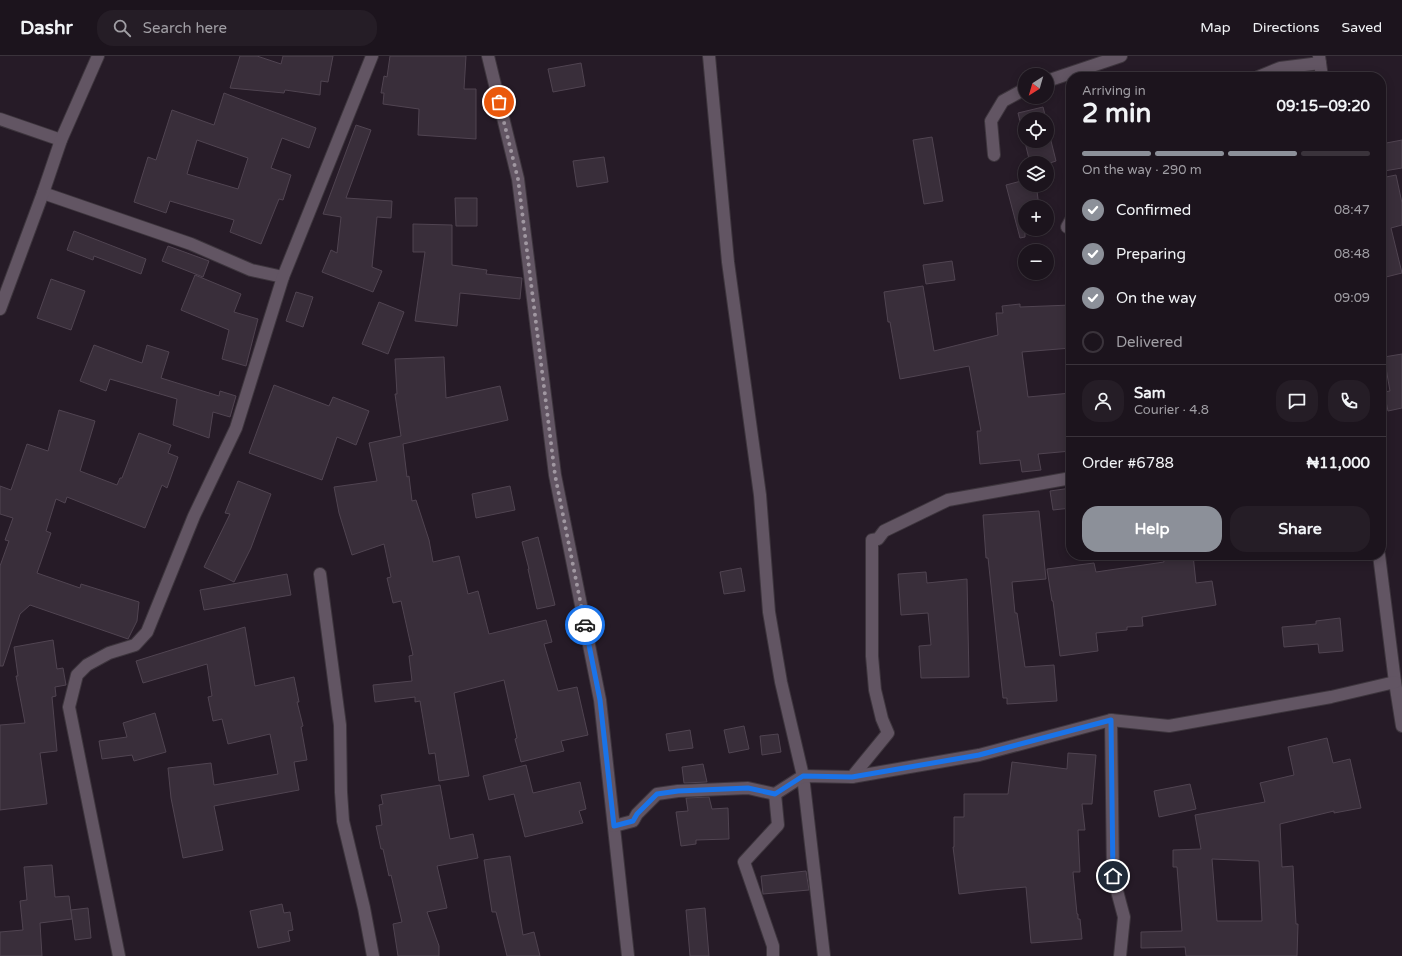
<!DOCTYPE html>
<meta charset="utf-8">
<style>
:root{--surface:#1c141d;--page:#251d26;--text:#f1f3f6;--muted:#a09ea4;--line:#3a333b;--accent:#8c9099}
body{margin:0;font-family:"Varela Round",sans-serif;background:var(--page);color:var(--text);height:100vh;display:flex;flex-direction:column;font-size:15px;white-space:nowrap}
*{box-sizing:border-box;margin:0}
p{font-size:13px;color:var(--muted)}
.icon{flex:none;width:22px;height:22px;fill:none;stroke:currentColor;stroke-width:2;stroke-linecap:round;stroke-linejoin:round}
.map{position:relative;flex:1;overflow:hidden}
.side{position:absolute;left:1066px;top:16px;width:320px;height:488px;display:flex;flex-direction:column;background:var(--surface);border-radius:16px;box-shadow:0 2px 10px #0003,0 0 0 1px var(--line)}
.side>*{flex:none}
.needle{width:26px;rotate:217deg}
.buttons{position:absolute;left:1018px;top:12px;display:grid;gap:8px}
.buttons a{display:grid;place-items:center;width:36px;height:36px;border-radius:50%;background:var(--surface);box-shadow:0 2px 10px #0003,0 0 0 1px var(--line);font-size:20px}
.pin{position:absolute;display:grid;place-items:center;width:34px;height:34px;color:#fff;margin:-17px;border:2px solid #fff;border-radius:50%;box-shadow:0 1px 4px #0007}
.courier{position:absolute;display:grid;place-items:center;width:40px;height:40px;margin:-20px;border:3px solid #1a73e8;border-radius:50%;background:#fff;color:#222;box-shadow:0 1px 5px #0007}
.head em{font-style:normal;font-weight:800}
.head div{display:flex;flex-direction:column-reverse}
.head{display:flex;align-items:center;justify-content:space-between;height:68px;padding:0 16px}
h1{font-size:26px;font-weight:800;line-height:30px}
.bar{display:grid;grid-template-columns:repeat(4,1fr);gap:6px 4px;align-content:center;height:48px;padding:0 16px}
.bar i{height:5px;border-radius:3px;background:var(--line)}
.bar .on{background:var(--accent)}
.bar p{grid-column:span 4}
.line{display:flex;align-items:center;gap:10px;padding:0 16px;border-top:1px solid var(--line)}
.line div{flex:1}
.round{display:grid;place-items:center;flex:none;width:42px;height:42px;border-radius:16px;background:var(--page)}
ol{padding:0 16px;list-style:none}
li{display:flex;align-items:center;gap:12px;height:44px}
li p{margin-inline-start:auto}
li .icon{padding:4px;border-radius:50%;background:var(--accent);color:#fff;stroke-width:4}
li:last-child{color:var(--muted)}
li i{width:22px;height:22px;border:2px solid var(--line);border-radius:50%}
.cta{display:flex;gap:8px;margin-top:auto;padding:8px 16px}
.cta a{flex:1;height:46px;border-radius:16px;background:var(--accent);color:#fff;font-size:16px;font-weight:800;line-height:46px;text-align:center}
.cta a+a{background:var(--page);color:var(--text)}
header{display:flex;align-items:center;gap:24px;box-sizing:border-box;height:56px;padding:0 20px;background:var(--surface);border-bottom:1px solid var(--line)}
header strong{font-size:19px}
nav{display:flex;gap:22px;margin-inline-start:auto;font-size:14px}
.search{width:280px;height:36px;background:var(--page);display:flex;align-items:center;gap:10px;box-sizing:border-box;padding:0 14px;border-radius:16px;color:var(--muted);font-size:15px}
.map>svg:first-child{display:block}
.building{fill:#392e3a;stroke:#504451;fill-rule:evenodd}
.lines{fill:none;stroke-linecap:round;stroke-linejoin:round}
.street-casing{stroke:#3d353d;stroke-width:14}
.street{stroke:#625563;stroke-width:12}
.done{stroke:#a097a1;stroke-width:4;stroke-dasharray:0 7.2}
.route{stroke:#1a73e8;stroke-width:5}
</style>
<header>
<strong>Dashr</strong>
<div class="search"><svg class="icon" aria-label="search" viewBox="0 0 24 24"><circle cx="10" cy="10" r="6"/><path d="M15 15l6 6"/></svg>Search here</div>
<nav><a>Map</a><a>Directions</a><a>Saved</a></nav>
</header>
<div class="map">
<svg width="1402" height="900" viewBox="0 0 1402 900">
<rect width="100%" height="100%" fill="#261b27"/>
<g class="building">
<polygon points="240,0 257,0 281,8 283,0 333,0 328,26 321,25 320,39 285,34 284,37 230,32"/>
<polygon points="390,0 466,0 464,33 476,33 476,83 418,79 419,53 383,48 384,37 381,37 384,20 387,21"/>
<polygon points="581,7 585,30 553,36 548,13"/>
<path d="M 224,37 L 316,72 L 309,92 L 282,82 L 271,112 L 291,119 L 283,144 L 279,143 L 261,188 L 230,176 L 234,164 L 170,145 L 166,157 L 134,146 L 148,101 L 156,104 L 172,54 L 214,69 ZM 197,84 L 248,102 L 238,133 L 187,118 Z"/>
<polygon points="1043,51 1046,63 1025,63 1025,85 1047,85 1047,69 1056,105 1047,108 1030,107 1018,57"/>
<polygon points="356,69 371,74 346,142 392,145 391,162 377,161 372,211 382,215 373,236 322,216 331,194 337,197 341,161 323,158"/>
<polygon points="932,81 943,145 924,148 913,84"/>
<polygon points="1402,84 1402,112 1384,115 1381,100 1381,88"/>
<polygon points="604,101 608,126 577,131 573,105"/>
<polygon points="1396,119 1402,147 1402,169 1391,172 1402,217 1386,221 1381,202 1381,122"/>
<polygon points="1025,124 1025,129 1034,129 1037,135 1039,151 1025,151 1025,181 1020,182 1006,129"/>
<polygon points="455,142 477,142 477,170 456,170"/>
<polygon points="413,168 452,169 452,209 487,214 486,218 522,222 520,243 460,237 457,270 415,265 425,196 413,196"/>
<polygon points="74,175 146,203 141,218 94,200 93,204 67,194"/>
<polygon points="168,190 209,205 203,221 162,205"/>
<polygon points="952,205 955,224 926,228 923,209"/>
<polygon points="195,219 241,238 234,256 258,263 246,310 222,303 229,274 181,254"/>
<polygon points="51,223 85,235 71,274 37,262"/>
<polygon points="923,230 934,295 998,279 996,257 1003,257 1002,250 1020,248 1020,251 1071,249 1071,292 1022,296 1028,341 1071,337 1071,395 1038,398 1041,414 1022,416 1020,404 980,408 977,375 981,375 969,310 900,323 890,266 888,266 884,236"/>
<polygon points="296,236 313,241 303,271 286,265"/>
<polygon points="379,246 404,256 388,298 362,288"/>
<polygon points="94,289 142,307 147,289 169,296 161,322 219,340 220,335 236,340 230,361 213,356 209,382 173,369 177,343 110,323 106,335 80,325"/>
<polygon points="1402,298 1402,352 1388,355 1384,336 1390,335 1384,301"/>
<polygon points="444,301 446,342 500,330 508,364 403,388 407,421 409,420 412,445 416,444 429,484 433,506 459,500 468,538 478,535 489,578 546,564 552,586 544,588 558,635 577,631 588,679 561,685 564,695 521,706 515,683 517,682 504,624 454,637 469,720 439,725 435,697 429,698 420,645 415,646 415,641 375,646 373,629 412,625 409,600 413,599 401,545 393,547 387,522 391,521 384,488 352,499 339,457 334,431 377,425 369,387 401,380 395,338 397,338 395,303"/>
<polygon points="274,329 329,350 333,341 369,355 356,389 337,381 322,424 249,397"/>
<polygon points="59,354 95,365 80,415 117,429 120,422 122,422 139,377 171,389 168,397 178,401 167,432 162,429 145,472 67,441 65,447 56,443 46,475 51,477 37,517 80,532 81,528 139,546 137,565 128,583 30,549 20,558 3,610 0,610 0,510 9,485 5,484 13,462 0,458 0,430 11,434 27,388 48,395"/>
<polygon points="238,425 271,438 251,492 234,526 204,511 230,458 225,457"/>
<polygon points="510,430 515,454 476,462 472,438"/>
<polygon points="1071,432 1071,452 1053,454 1050,435"/>
<polygon points="1039,455 1046,523 1012,526 1015,557 1017,557 1025,611 1054,609 1057,645 1007,648 1007,642 1003,642 988,502 986,502 983,459"/>
<polygon points="538,481 555,549 537,553 528,513 529,513 522,486"/>
<polygon points="1163,499 1193,499 1196,527 1212,525 1216,549 1142,561 1143,570 1127,571 1127,574 1096,577 1098,595 1060,600 1053,545 1052,545 1047,513 1094,507 1096,516 1164,506"/>
<polygon points="741,512 745,535 724,538 720,516"/>
<polygon points="926,516 927,527 967,523 969,621 921,622 919,590 931,589 928,557 901,559 898,518"/>
<polygon points="287,518 291,539 204,554 200,534"/>
<polygon points="1340,562 1343,595 1319,597 1318,588 1284,591 1282,571 1316,568 1316,565"/>
<polygon points="245,571 255,630 294,621 299,646 297,646 303,670 301,671 307,704 294,706 299,734 214,750 223,794 183,802 171,742 168,712 211,707 214,729 278,718 270,678 228,688 222,663 213,665 208,641 212,640 207,608 143,627 136,605"/>
<polygon points="53,584 57,613 63,612 66,629 55,631 56,640 52,641 57,695 40,697 47,748 0,754 0,669 25,667 16,620 18,620 14,591"/>
<polygon points="155,657 166,696 134,705 132,699 102,703 99,685 127,681 123,667"/>
<polygon points="744,670 749,693 729,697 724,674"/>
<polygon points="690,674 693,692 669,695 666,678"/>
<polygon points="778,678 781,696 762,699 760,680"/>
<path d="M 1327,682 L 1333,707 L 1350,703 L 1361,752 L 1334,757 L 1334,755 L 1280,768 L 1282,811 L 1293,810 L 1296,868 L 1298,868 L 1297,900 L 1186,900 L 1185,891 L 1141,892 L 1141,876 L 1182,875 L 1177,811 L 1173,811 L 1173,794 L 1201,793 L 1195,759 L 1265,746 L 1260,727 L 1294,719 L 1288,691 ZM 1212,803 L 1259,805 L 1262,865 L 1217,865 Z"/>
<polygon points="1068,697 1096,699 1092,748 1082,748 1085,774 1078,774 1080,816 1073,816 1077,858 1078,858 1078,863 1080,863 1082,883 1031,887 1026,831 992,834 959,838 953,791 954,791 954,761 964,761 964,738 1008,738 1012,706 1067,713"/>
<polygon points="703,708 707,726 684,727 682,711"/>
<polygon points="526,709 533,737 580,726 586,753 579,755 583,767 525,781 514,738 489,744 483,720"/>
<polygon points="1190,728 1196,753 1159,761 1154,735"/>
<polygon points="440,729 450,783 473,778 478,802 437,810 447,852 427,856 439,890 439,900 398,900 393,868 402,866 391,819 389,820 383,793 381,793 376,770 382,769 379,749 383,748 381,739"/>
<polygon points="709,741 712,753 728,752 729,783 696,784 696,788 681,790 676,756 688,755 686,742"/>
<polygon points="510,800 523,879 534,876 540,900 507,900 496,856 492,856 484,804"/>
<polygon points="52,809 55,841 69,840 72,863 40,867 42,900 0,900 0,876 23,874 20,845 27,844 24,811"/>
<polygon points="806,815 809,834 763,838 761,820"/>
<polygon points="282,848 284,857 290,856 293,874 288,875 290,885 258,892 250,855"/>
<polygon points="88,852 91,882 75,884 71,854"/>
<polygon points="705,852 709,900 690,900 686,854"/>
</g>
<g class="lines">
<defs>
<g id="street">
<polyline points="488,0 518,123 555,419 600,644 628,900"/>
<polyline points="709,0 728,206 760,439 769,556 781,626 803,720 824,900"/>
<polyline points="1319,0 1322,21"/>
<polyline points="1258,21 1280,12 1320,7"/>
<polyline points="1047,25 1121,0"/>
<polyline points="0,63 61,84"/>
<polyline points="994,99 991,65 1003,45 1025,33"/>
<polyline points="43,137 191,188 251,214 283,221"/>
<polyline points="1067,171 1071,164"/>
<polyline points="0,253 43,137 61,84 98,0"/>
<polyline points="1379,499 1395,626 1402,670"/>
<polyline points="320,518 340,669 341,736 343,765 364,852 373,900"/>
<polyline points="1111,664 1113,820 1124,861 1120,900"/>
<polyline points="852,721 888,677 882,663 875,634 872,600 872,484 878,483 884,475 948,444 1071,422"/>
<polyline points="614,770 633,765 637,758 657,738 678,735 748,732 775,738 803,720 852,721 979,699 1111,664 1169,670 1331,641 1395,626"/>
<polyline points="119,900 69,651 77,619 87,609 109,597 135,589 147,576 194,460 236,372 283,221 372,0"/>
<polyline points="773,900 773,890 744,806 778,769 775,738"/>
</g>
</defs>
<use href="#street" class="street-casing"/>
<use href="#street" class="street"/>
</g>
<g class="lines">
<polyline class="done" points="499,46 518,123 555,419 585,569"/>
<polyline class="route" points="585,569 600,644 614,770 633,765 637,758 657,738 678,735 748,732 775,738 803,720 852,721 979,699 1111,664 1113,820"/>
</g>
</svg>
<div class="buttons">
<a><svg class="needle" viewBox="-14 -14 28 28"><path d="M0-13l5 13h-10z" fill="#e53935"/><path d="M0 13l5-13h-10z" fill="#a09ea4"/></svg></a>
<a><svg class="icon" aria-label="locate" viewBox="0 0 24 24"><circle cx="12" cy="12" r="6"/><path d="M12 2v4M12 18v4M2 12h4M18 12h4"/></svg></a>
<a><svg class="icon" aria-label="layers" viewBox="0 0 24 24"><path d="M12 4l9 5-9 5-9-5zM3 14l9 5 9-5"/></svg></a>
<a>+</a>
<a>−</a>
</div>
<div class="pin" style="left:499px;top:46px;background:#ea580c"><svg class="icon" aria-label="bag" viewBox="0 0 24 24"><path d="M5 8h14l-1 12H6zM9 8a3 3 0 0 1 6 0"/></svg></div>
<div class="pin" style="left:1113px;top:820px;background:#1f2937"><svg class="icon" aria-label="home" viewBox="0 0 24 24"><path d="M3 11l9-7 9 7M6 9v11h12V9"/></svg></div>
<div class="courier" style="left:585px;top:569px"><svg class="icon" aria-label="car" viewBox="0 0 24 24"><path d="M5 17H2v-5l4-1 3-4h7l3 4 3 1v5h-3M9 17h6M6 11h13"/><circle cx="7" cy="17" r="2"/><circle cx="17" cy="17" r="2"/></svg></div>
<section class="side">
<div class="head"><div><h1>2 min</h1><p>Arriving in</p></div><em>09:15–09:20</em></div>
<div class="bar"><i class="on"></i><i class="on"></i><i class="on"></i><i></i><p>On the way · 290 m</p></div>
<ol>
<li><svg class="icon" aria-label="check" viewBox="0 0 24 24"><path d="M5 12l5 5 9-10"/></svg>Confirmed<p>08:47</p></li>
<li><svg class="icon" aria-label="check" viewBox="0 0 24 24"><path d="M5 12l5 5 9-10"/></svg>Preparing<p>08:48</p></li>
<li><svg class="icon" aria-label="check" viewBox="0 0 24 24"><path d="M5 12l5 5 9-10"/></svg>On the way<p>09:09</p></li>
<li><i></i>Delivered</li>
</ol>
<div class="line" style="height:72px"><a class="round"><svg class="icon" aria-label="person" viewBox="0 0 24 24"><circle cx="12" cy="8" r="4"/><path d="M4 21q1-7 8-7t8 7"/></svg></a><div><b>Sam</b><p>Courier · 4.8</p></div><a class="round"><svg class="icon" aria-label="chat" viewBox="0 0 24 24"><path d="M4 5h16v11H9l-5 4z"/></svg></a><a class="round"><svg class="icon" aria-label="phone" viewBox="0 0 24 24"><path d="M5 4h4l2 5-3 2q2 4 5 5l2-3 5 2v4C11 20 4 13 5 4z"/></svg></a></div>
<div class="line" style="height:52px"><div>Order #6788</div><b>₦11,000</b></div>
<div class="cta"><a>Help</a><a>Share</a></div>
</section>
</div>
